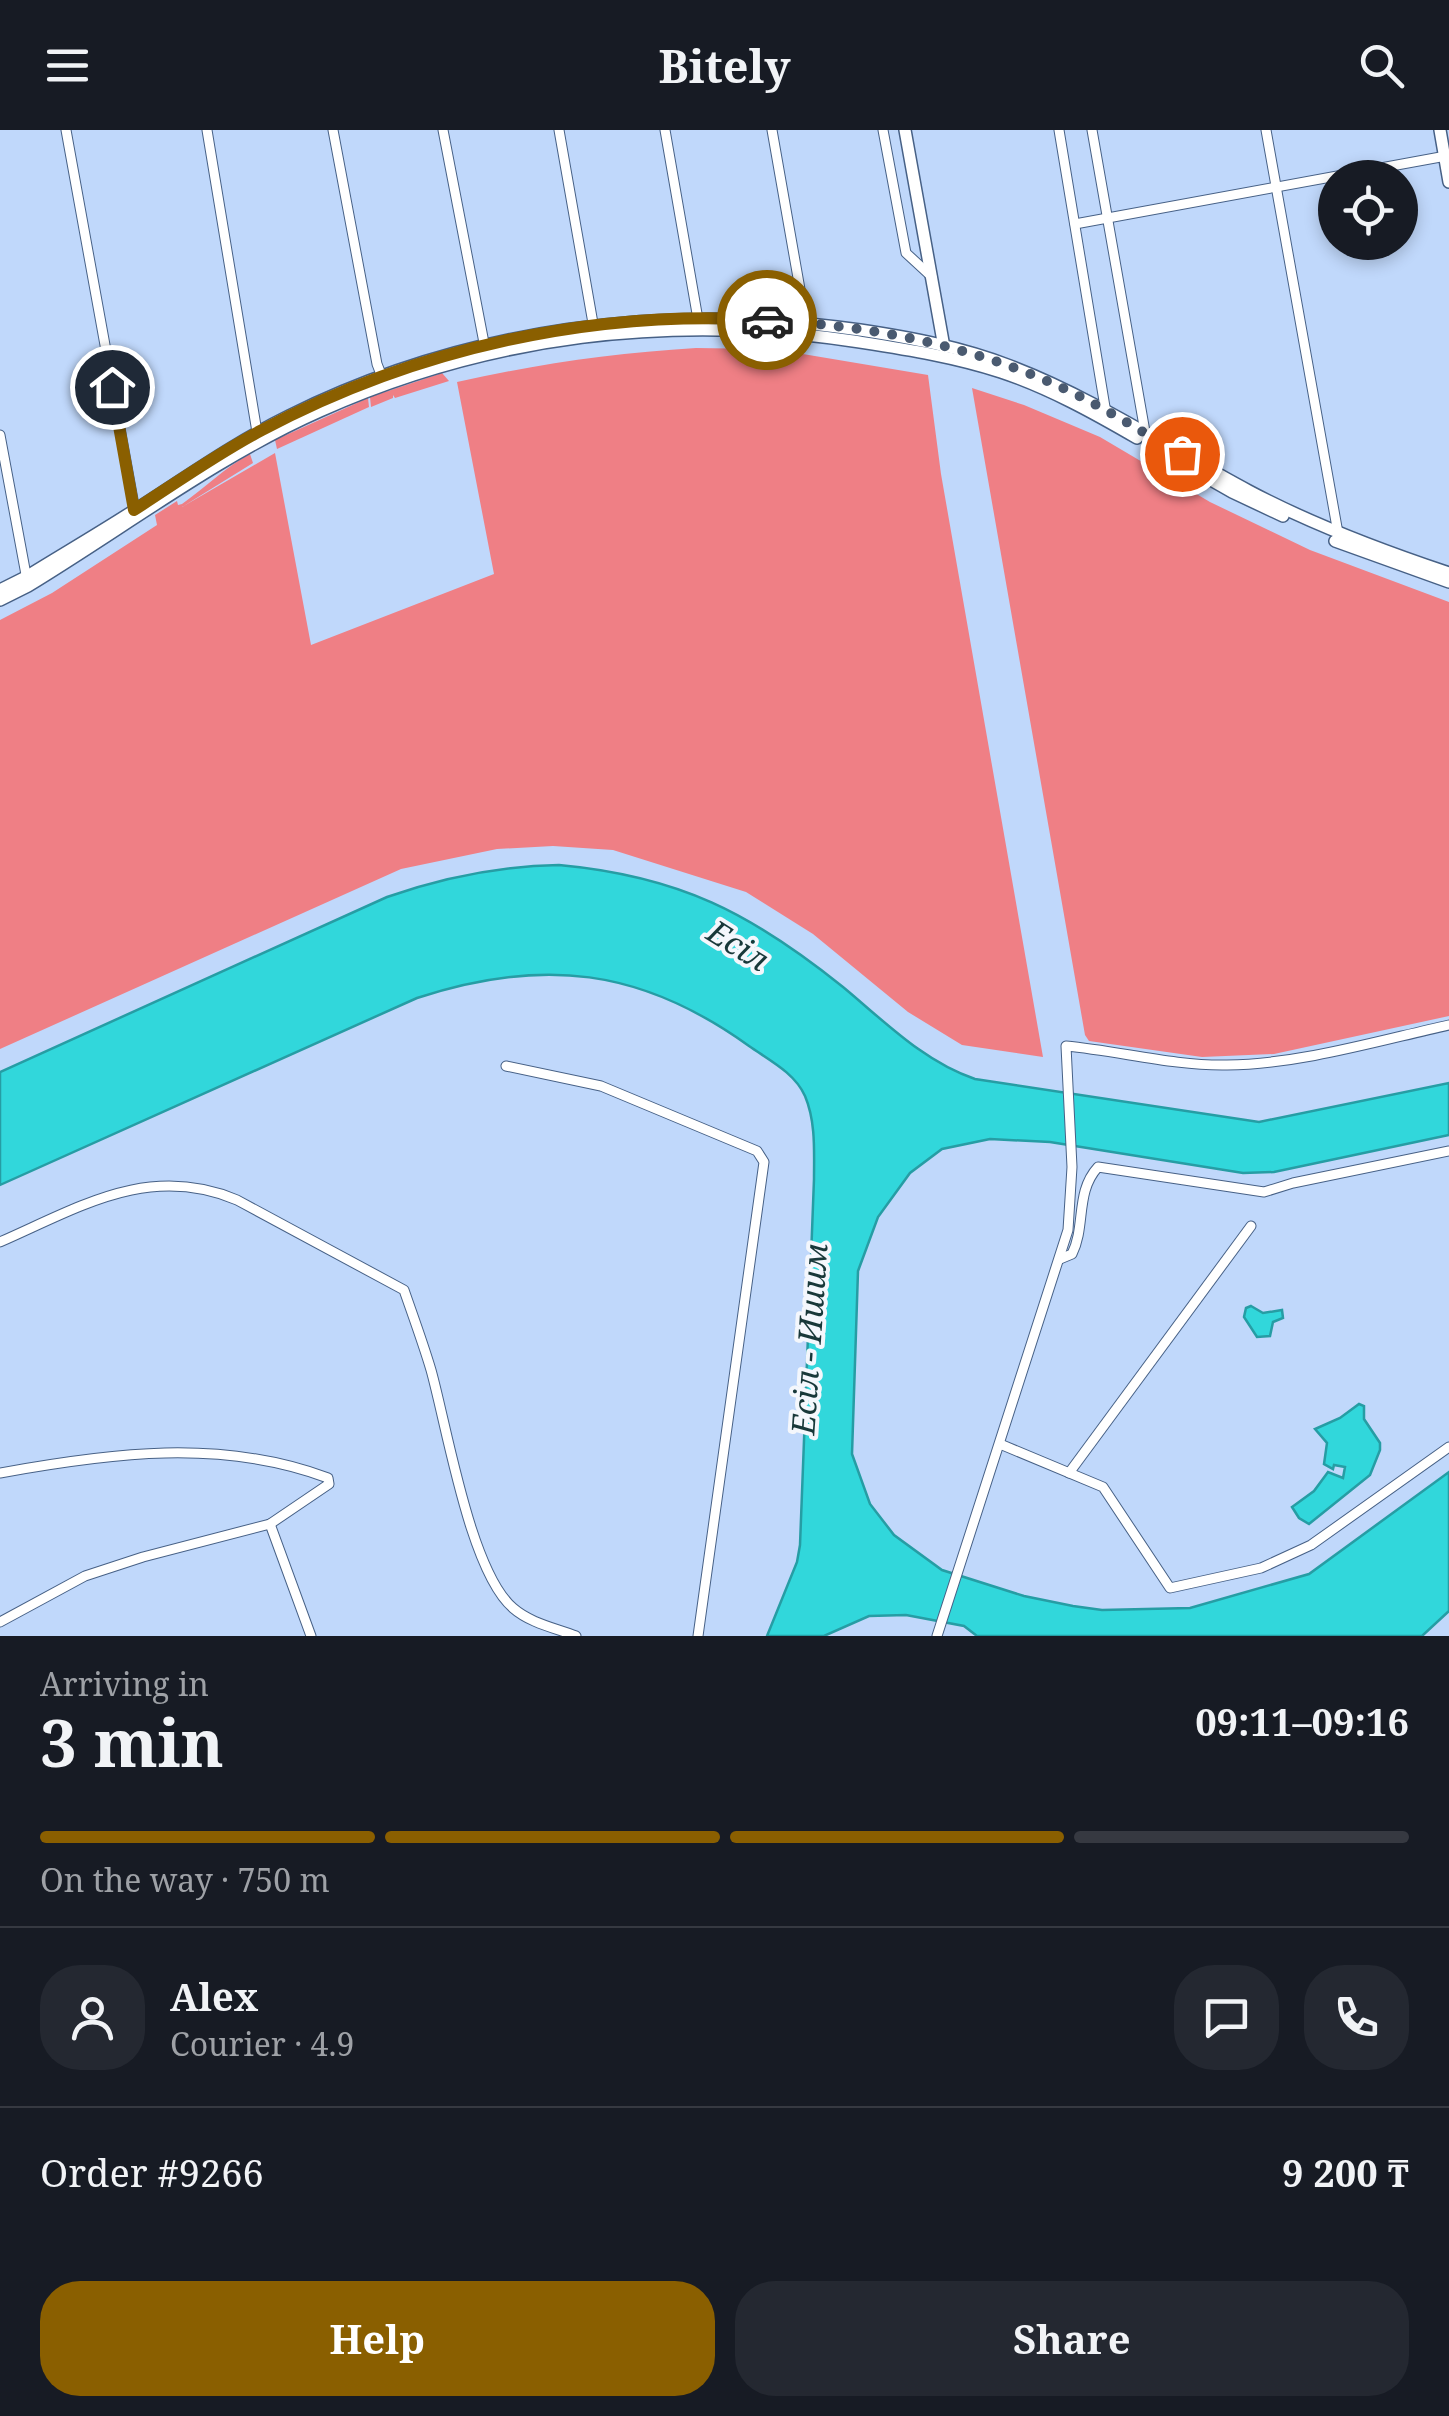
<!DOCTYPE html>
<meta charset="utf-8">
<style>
:root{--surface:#171b24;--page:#242831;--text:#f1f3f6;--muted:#9ea1a6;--line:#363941;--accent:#8a5f00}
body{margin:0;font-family:"Noto Serif",serif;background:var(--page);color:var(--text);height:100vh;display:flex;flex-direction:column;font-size:38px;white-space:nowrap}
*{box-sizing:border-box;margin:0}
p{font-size:32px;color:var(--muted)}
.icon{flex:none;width:55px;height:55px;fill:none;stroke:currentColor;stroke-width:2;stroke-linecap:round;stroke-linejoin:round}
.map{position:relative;height:1506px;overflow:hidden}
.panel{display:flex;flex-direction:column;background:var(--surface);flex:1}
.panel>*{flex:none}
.tools{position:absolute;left:1318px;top:30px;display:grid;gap:20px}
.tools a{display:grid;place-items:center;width:100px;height:100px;border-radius:50%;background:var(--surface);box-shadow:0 5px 15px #0003;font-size:50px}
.pin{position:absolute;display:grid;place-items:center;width:85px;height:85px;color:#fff;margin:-42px;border:5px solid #fff;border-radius:50%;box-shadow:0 2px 10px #0007}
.courier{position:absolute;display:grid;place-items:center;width:100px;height:100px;margin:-50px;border:8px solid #8a5f00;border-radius:50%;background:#fff;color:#222;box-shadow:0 2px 12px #0007}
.overview em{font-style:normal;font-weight:700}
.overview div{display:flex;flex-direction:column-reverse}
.overview{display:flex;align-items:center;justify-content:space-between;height:170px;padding:0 40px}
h1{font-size:65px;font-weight:700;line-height:75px}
.bar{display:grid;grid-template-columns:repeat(4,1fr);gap:15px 10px;align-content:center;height:120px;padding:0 40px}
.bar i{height:12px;border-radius:8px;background:var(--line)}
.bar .on{background:var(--accent)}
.bar p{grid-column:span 4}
.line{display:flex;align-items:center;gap:25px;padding:0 40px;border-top:2px solid var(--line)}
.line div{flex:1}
.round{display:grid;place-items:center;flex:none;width:105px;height:105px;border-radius:40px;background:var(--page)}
.button{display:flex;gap:20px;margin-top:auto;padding:20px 40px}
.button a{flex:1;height:115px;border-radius:40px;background:var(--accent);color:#fff;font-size:40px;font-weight:700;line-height:115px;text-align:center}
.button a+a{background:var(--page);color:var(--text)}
header{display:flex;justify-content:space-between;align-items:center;height:130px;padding:0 40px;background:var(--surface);font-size:45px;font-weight:700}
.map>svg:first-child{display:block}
.green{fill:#ef7f85}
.water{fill:#31d7db;stroke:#269da4;stroke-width:2.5}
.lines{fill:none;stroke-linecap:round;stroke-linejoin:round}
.street-casing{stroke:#476186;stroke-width:11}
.secondary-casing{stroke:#476186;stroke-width:14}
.street{stroke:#fff;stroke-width:9}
.secondary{stroke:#fff;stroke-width:11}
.done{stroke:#4a5a70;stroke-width:10;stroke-dasharray:0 18}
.route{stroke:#8a5f00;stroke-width:12}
.labels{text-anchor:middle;stroke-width:8;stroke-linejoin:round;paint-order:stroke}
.water-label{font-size:32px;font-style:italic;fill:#183839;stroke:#f4f7fc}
</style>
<header><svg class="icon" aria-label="menu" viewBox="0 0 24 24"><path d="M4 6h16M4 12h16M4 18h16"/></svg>Bitely<svg class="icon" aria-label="search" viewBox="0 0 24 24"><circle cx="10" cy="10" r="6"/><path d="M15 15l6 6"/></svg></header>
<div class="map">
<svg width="1449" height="1506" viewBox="0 0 1449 1506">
<rect width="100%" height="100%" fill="#c0d8fb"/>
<g class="green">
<path d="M 696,218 L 773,219 L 928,245 L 941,344 L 1043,927 L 962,915 L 908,882 L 813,804 L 746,762 L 613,720 L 553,716 L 497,719 L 401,739 L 0,919 L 0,490 L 52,463 L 157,395 L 155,385 L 177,371 L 178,375 L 182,374 C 206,357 224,338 250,324 L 253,333 L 182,377 L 275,323 L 311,515 L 494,444 L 457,252 C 538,234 613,223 696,218 Z"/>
<polygon points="442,243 449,251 395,268 393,265 393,268 371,277 370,267"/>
<polygon points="972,258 1024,275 1100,307 1210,372 1310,420 1449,472 1449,886 1274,924 1202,927 1089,911 1085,905"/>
<polygon points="368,268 369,277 277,319 275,310"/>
</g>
<g class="water">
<path d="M 559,735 C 679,746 751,783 843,857 C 884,891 924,932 975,949 L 1259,992 L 1449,953 L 1449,1005 L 1274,1042 L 1243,1043 L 1050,1012 L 990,1009 L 942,1019 L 910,1043 L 878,1087 L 858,1141 L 852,1324 L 870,1374 L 894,1405 L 942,1440 L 1024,1466 L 1073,1476 L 1102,1480 L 1190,1478 L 1309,1444 L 1449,1342 L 1449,1481 L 1422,1506 L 977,1506 L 964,1496 L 906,1485 L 869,1486 L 824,1506 L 767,1506 L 797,1432 L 800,1415 L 814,1049 C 814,1022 816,992 805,966 C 795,943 769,930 749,916 C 641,838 542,827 417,868 L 0,1055 L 0,942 L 387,767 C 444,747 499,736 559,735 Z"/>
<polygon points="1251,1176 1263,1183 1282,1180 1283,1188 1273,1192 1270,1206 1257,1207 1244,1187 1246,1178"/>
<polygon points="1359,1274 1364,1276 1364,1289 1380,1313 1380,1320 1370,1345 1309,1394 1299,1388 1292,1377 1314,1361 1328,1342 1343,1348 1345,1337 1334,1335 1333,1339 1324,1334 1327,1313 1315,1299 1340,1288"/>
</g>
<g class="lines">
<defs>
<g id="street">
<polyline points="66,0 136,386"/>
<polyline points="207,0 257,302"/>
<polyline points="333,0 377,234 384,252"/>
<polyline points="443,0 485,218"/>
<polyline points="559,0 594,199"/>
<polyline points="665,0 699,195"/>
<polyline points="772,0 807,199"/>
<polyline points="883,0 906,123 932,147"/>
<polyline points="1059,0 1106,283"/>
<polyline points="1092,0 1147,313"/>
<polyline points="1266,0 1338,403"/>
<polyline points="1075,94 1446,26"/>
<polyline points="0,305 27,450"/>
<polyline points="506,936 601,956 757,1021 764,1032 698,1506"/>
<path d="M 0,1112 C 80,1077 149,1033 237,1070 L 404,1160 C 413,1186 423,1213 431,1240 C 447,1297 470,1441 513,1478 C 530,1493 555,1498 576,1506"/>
<path d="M 1060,1129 L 1072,1124 C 1086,1096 1075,1062 1098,1037 L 1264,1062 L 1293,1053 L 1449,1021"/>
<polyline points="1000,1314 1103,1357 1170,1458 1261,1438 1311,1415 1449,1317"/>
<path d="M 0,1343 C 110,1323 221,1308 328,1348 L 329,1354 L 270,1394 L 143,1427 L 85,1446 L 0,1492"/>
<polyline points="1069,1343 1251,1096"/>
<polyline points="270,1394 311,1506"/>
<path d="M 937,1506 L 1068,1100 L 1072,1037 L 1066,916 C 1120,921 1173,936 1227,935 C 1301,934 1377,911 1449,895"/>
</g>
<g id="secondary">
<polyline points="905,0 944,217"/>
<polyline points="1440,0 1449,52"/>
<polyline points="1153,317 1232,362 1283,386"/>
<polyline points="1335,411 1449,452"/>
<path d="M 0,460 L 26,447 C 63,424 101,402 138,378 C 188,346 236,312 289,286 C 466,198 666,172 860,200 C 912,208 961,217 1010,236 C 1094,268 1170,319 1249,361 C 1313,395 1380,420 1449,443"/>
<path d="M 0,470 L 28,456 C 122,399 220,325 320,281 C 489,205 671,184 853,211 C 904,219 952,226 1001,242 C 1049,258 1094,283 1137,308"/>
</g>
</defs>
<use href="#street" class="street-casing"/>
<use href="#secondary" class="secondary-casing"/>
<use href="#street" class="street"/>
<use href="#secondary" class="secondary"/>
</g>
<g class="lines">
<path class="done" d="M 767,190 C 871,196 972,215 1067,260 C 1107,279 1143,303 1182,324"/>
<path class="route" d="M 112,257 L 134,380 C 176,353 218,323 262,300 C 416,218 593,179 767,190"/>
</g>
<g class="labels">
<g class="water-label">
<text transform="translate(738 816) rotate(32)" y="11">Есіл</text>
<text transform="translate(810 1209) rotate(-86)" y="11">Есіл - Ишим</text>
</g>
</g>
</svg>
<div class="tools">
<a><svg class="icon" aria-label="locate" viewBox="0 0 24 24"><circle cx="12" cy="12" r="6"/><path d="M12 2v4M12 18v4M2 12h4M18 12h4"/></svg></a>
</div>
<div class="pin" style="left:1182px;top:324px;background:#ea580c"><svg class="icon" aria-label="bag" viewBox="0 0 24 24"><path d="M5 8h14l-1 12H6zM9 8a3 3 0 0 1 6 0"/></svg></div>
<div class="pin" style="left:112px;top:257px;background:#1f2937"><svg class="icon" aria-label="home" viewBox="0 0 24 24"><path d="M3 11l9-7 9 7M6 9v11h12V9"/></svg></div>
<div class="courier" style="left:767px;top:190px"><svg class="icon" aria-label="car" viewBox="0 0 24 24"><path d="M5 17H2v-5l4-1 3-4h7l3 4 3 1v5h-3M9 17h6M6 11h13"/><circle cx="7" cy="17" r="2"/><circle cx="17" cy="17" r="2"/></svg></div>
</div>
<section class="panel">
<div class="overview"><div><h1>3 min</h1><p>Arriving in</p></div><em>09:11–09:16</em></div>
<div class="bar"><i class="on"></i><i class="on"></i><i class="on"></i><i></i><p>On the way · 750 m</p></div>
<div class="line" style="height:180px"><a class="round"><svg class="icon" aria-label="person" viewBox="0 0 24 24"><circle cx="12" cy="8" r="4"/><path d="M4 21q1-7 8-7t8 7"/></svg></a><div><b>Alex</b><p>Courier · 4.9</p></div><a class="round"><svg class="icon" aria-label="chat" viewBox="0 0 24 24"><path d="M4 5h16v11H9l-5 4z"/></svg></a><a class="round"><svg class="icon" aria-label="phone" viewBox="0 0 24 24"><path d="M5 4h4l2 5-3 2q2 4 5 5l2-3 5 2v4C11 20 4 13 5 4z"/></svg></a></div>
<div class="line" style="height:130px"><div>Order #9266</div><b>9 200 ₸</b></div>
<div class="button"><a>Help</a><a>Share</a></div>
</section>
